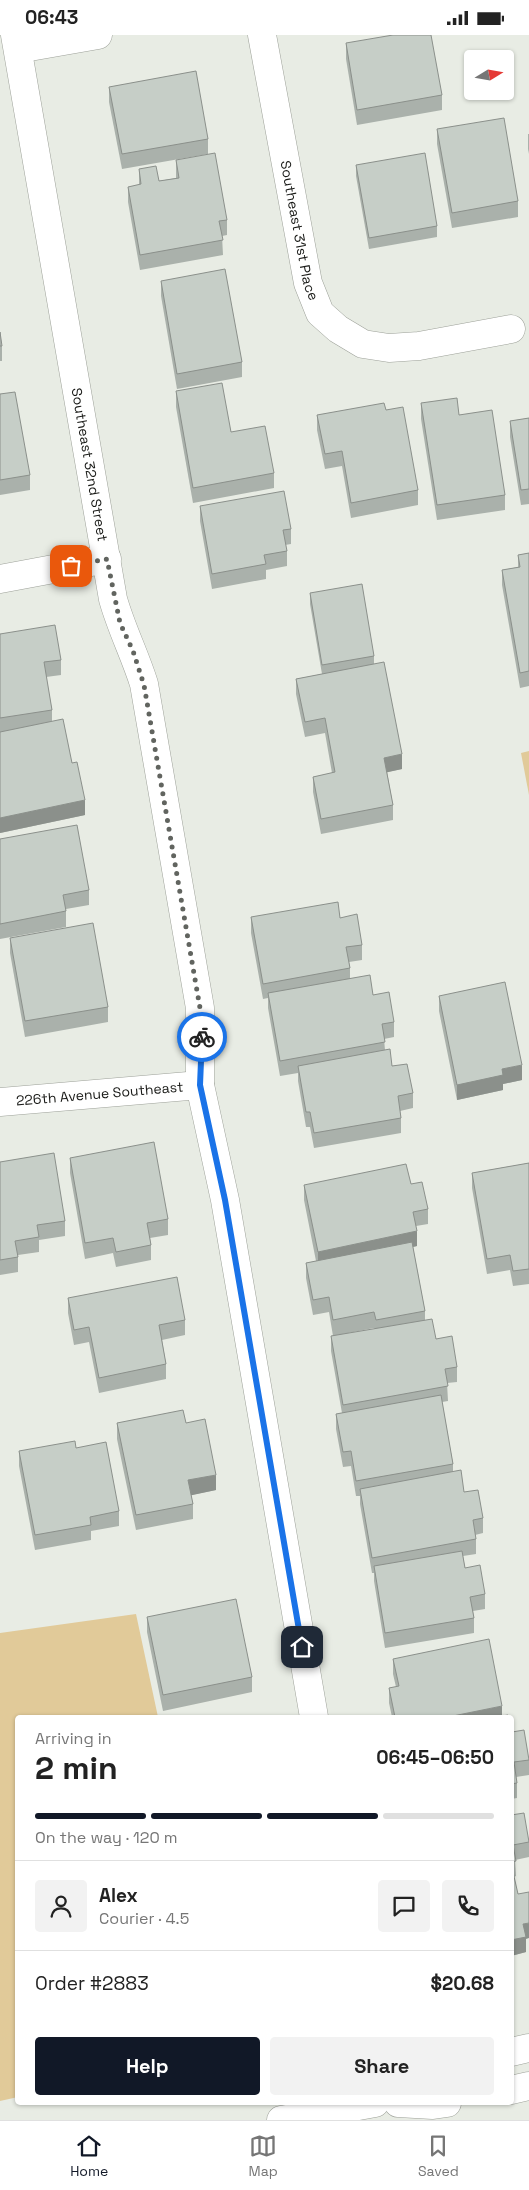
<!DOCTYPE html>
<meta charset="utf-8">
<style>
:root{--surface:#fff;--page:#f2f2f2;--text:#222;--muted:#767676;--line:#e0e0e0;--accent:#111827}
body{margin:0;font-family:"Space Grotesk",sans-serif;background:var(--page);color:var(--text);height:100vh;display:flex;flex-direction:column;font-size:19px;white-space:nowrap}
*{box-sizing:border-box;margin:0}
p{font-size:16px;color:var(--muted)}
.icon{flex:none;width:28px;height:28px;fill:none;stroke:currentColor;stroke-width:2;stroke-linecap:round;stroke-linejoin:round}
.map{position:relative;flex:1;overflow:hidden}
.drawer{position:absolute;left:15px;top:1680px;width:499px;height:390px;display:flex;flex-direction:column;background:var(--surface);border-radius:5px;box-shadow:0 1px 4px #0004}
.drawer>*{flex:none}
.needle{width:32px;rotate:79deg}
.buttons{position:absolute;left:464px;top:15px;display:grid;gap:10px}
.buttons a{display:grid;place-items:center;width:50px;height:50px;border-radius:5px;background:var(--surface);box-shadow:0 1px 4px #0004;font-size:25px}
.pin{position:absolute;display:grid;place-items:center;width:42px;height:42px;color:#fff;margin:-21px;border-radius:10px;box-shadow:0 2px 8px #0006}
.courier{position:absolute;display:grid;place-items:center;width:50px;height:50px;margin:-25px;border:4px solid #1a73e8;border-radius:50%;background:#fff;color:#222;box-shadow:0 1px 6px #0007}
.head em{font-style:normal;font-weight:800}
.head div{display:flex;flex-direction:column-reverse}
.head{display:flex;align-items:center;justify-content:space-between;height:85px;padding:0 20px}
h1{font-size:32px;font-weight:800;line-height:38px}
.bar{display:grid;grid-template-columns:repeat(4,1fr);gap:8px 5px;align-content:center;height:60px;padding:0 20px}
.bar i{height:6px;border-radius:4px;background:var(--line)}
.bar .selected{background:var(--accent)}
.bar p{grid-column:span 4}
.line{display:flex;align-items:center;gap:12px;padding:0 20px;border-top:1px solid var(--line)}
.line div{flex:1}
.round{display:grid;place-items:center;flex:none;width:52px;height:52px;border-radius:5px;background:var(--page)}
.action{display:flex;gap:10px;margin-top:auto;padding:10px 20px}
.action a{flex:1;height:58px;border-radius:5px;background:var(--accent);color:#fff;font-size:20px;font-weight:800;line-height:58px;text-align:center}
.action a+a{background:var(--page);color:var(--text)}
.status{display:flex;justify-content:space-between;align-items:center;height:35px;padding:0 25px;background:var(--surface);direction:ltr}
.status svg{height:14px;fill:currentColor}
.tabs{display:flex;justify-content:space-around;align-items:center;height:70px;border-top:1px solid var(--line);background:var(--surface);font-size:14px;color:var(--muted)}
.tabs a{display:grid;justify-items:center;gap:2px}
.tabs .selected{color:var(--accent)}
.map>svg:first-child{display:block}
.green{fill:#e1ca99}
.lines{fill:none;stroke-linecap:round;stroke-linejoin:round}
.street-casing{stroke:#9da199;stroke-width:29}
.secondary-casing{stroke:#9da199;stroke-width:29}
.street{stroke:#fff;stroke-width:28}
.secondary{stroke:#fff;stroke-width:28}
.wall{fill:#aab1ab}
.shaded-wall{fill:#8b908b}
.building{fill:#c6cec7;stroke:#8b908b}
.done{stroke:#61645f;stroke-width:5;stroke-dasharray:0 9}
.route{stroke:#1a73e8;stroke-width:6}
.labels{text-anchor:middle;stroke-width:5;stroke-linejoin:round;paint-order:stroke}
.street-label{font-size:14px;fill:#191a17;stroke:#f5f9f1}
</style>
<div class="status"><b>06:43</b><svg viewBox="0 0 49 12"><path d="M0 12V9h3v3zM5 12V6h3v6zM10 12V3h3v9zM15 12V0h3v12zM26 1h20v11H26zM47 4h2v5h-2z"/></svg></div>
<div class="map">
<svg width="529" height="2085" viewBox="0 0 529 2085">
<rect width="100%" height="100%" fill="#e8ece4"/>
<g class="green">
<polygon points="529,716 529,760 521,718"/>
<polygon points="136,1579 158,1682 18,1682 18,2062 0,2066 0,1598"/>
</g>
<g class="lines">
<defs>
<g id="street">
<path id="s1" d="M 15,0 L 113,564 C 121,593 135,620 144,649 L 200,973 L 200,1050 L 225,1165 L 314,1682"/>
<path id="s2" d="M 262,0 L 308,248 L 320,278 L 338,294 L 363,309 L 389,313 L 419,311 L 511,294"/>
<polyline points="18,14 98,0"/>
<polyline points="0,544 107,524"/>
<path id="s3" d="M 0,1067 L 200,1050"/>
</g>
<g id="secondary">
<polyline points="511,2017 529,2013"/>
<polyline points="511,2055 529,2051"/>
<polyline points="398,2068 433,2070 447,2068"/>
<polyline points="281,2085 375,2068"/>
</g>
</defs>
<use href="#street" class="street-casing"/>
<use href="#secondary" class="secondary-casing"/>
<use href="#street" class="street"/>
<use href="#secondary" class="secondary"/>
</g>
<g class="wall">
<polygon points="346,8 442,60 442,75 357,90 346,24"/>
<polygon points="109,52 208,104 208,119 122,134 109,67"/>
<polygon points="437,94 518,166 518,182 452,193 437,109"/>
<polygon points="528,99 529,99 529,119 528,114"/>
<polygon points="176,125 227,185 227,200 222,201 223,220 140,235 128,167 128,152 139,150 139,134 159,146 176,143"/>
<polygon points="356,130 437,191 437,202 369,214 356,141"/>
<polygon points="161,246 242,327 242,342 177,354 161,261"/>
<polygon points="0,297 2,311 2,326 0,326"/>
<polygon points="176,356 231,397 274,438 274,453 193,468 176,372"/>
<polygon points="0,359 30,440 30,455 0,460"/>
<polygon points="421,368 459,380 505,460 505,475 437,485 421,384"/>
<polygon points="386,375 418,455 418,470 351,483 342,431 325,434 317,395 317,380"/>
<polygon points="529,383 529,469 521,470 510,402 510,386"/>
<polygon points="200,471 291,494 291,509 285,510 287,516 287,531 266,535 266,544 212,554 200,486"/>
<polygon points="529,518 529,651 520,653 502,550 502,535 518,532 518,520"/>
<polygon points="310,558 374,621 374,629 402,734 387,737 393,770 393,785 321,799 313,757 313,742 332,738 325,698 305,702 296,659 296,644 322,639 310,569"/>
<polygon points="0,599 61,625 61,640 46,642 52,675 52,686 72,728 85,780 0,798"/>
<polygon points="0,804 89,855 89,870 66,874 66,892 0,904"/>
<polygon points="251,882 340,883 362,910 362,925 349,927 350,933 350,944 373,960 394,987 394,1002 384,1004 385,1015 392,1031 413,1058 413,1073 400,1076 401,1083 401,1098 314,1113 310,1092 306,1092 298,1046 298,1038 280,1041 268,973 268,963 263,964 251,898"/>
<polygon points="10,903 108,972 108,987 25,1002 10,918"/>
<polygon points="439,961 522,1045 503,1049 503,1055 457,1065 439,976"/>
<polygon points="70,1123 168,1184 168,1200 150,1203 151,1210 151,1225 116,1232 113,1218 85,1224 70,1138"/>
<polygon points="0,1127 65,1186 65,1201 39,1205 39,1217 18,1220 18,1237 0,1240"/>
<polygon points="529,1128 529,1249 513,1251 510,1235 487,1239 472,1153 472,1138"/>
<polygon points="411,1149 428,1174 428,1189 416,1191 417,1211 413,1212 425,1276 425,1285 436,1304 457,1332 457,1347 447,1348 448,1366 442,1367 453,1429 453,1437 464,1457 483,1483 483,1498 475,1500 476,1504 476,1519 463,1521 465,1533 485,1559 485,1574 473,1576 474,1583 474,1598 385,1613 374,1546 374,1538 372,1538 360,1469 360,1461 356,1461 351,1431 343,1432 336,1394 336,1379 342,1378 331,1316 331,1301 375,1294 374,1293 333,1301 329,1277 313,1280 306,1243 306,1228 316,1226 304,1165 304,1150"/>
<polygon points="68,1263 185,1285 185,1300 162,1305 166,1329 166,1344 99,1358 89,1307 74,1310 68,1278"/>
<polygon points="117,1388 186,1388 216,1455 191,1460 193,1469 193,1484 136,1495 117,1404"/>
<polygon points="76,1413 119,1476 119,1491 91,1496 91,1505 35,1515 19,1431 19,1416"/>
<polygon points="147,1582 252,1642 252,1657 163,1676 147,1597"/>
<polygon points="393,1624 502,1681 509,1682 392,1682 389,1668 389,1653 396,1652 393,1639"/>
<polygon points="511,1696 529,1725 529,1740 516,1742 517,1748 517,1763 511,1764"/>
<polygon points="511,1780 529,1807 529,1822 515,1825 516,1841 514,1842 526,1904 526,1917 511,1921"/>
</g>
<g class="shaded-wall">
<polygon points="402,719 402,734 384,738 384,723"/>
<polygon points="85,765 85,780 0,798 0,783"/>
<polygon points="522,1030 522,1045 503,1049 503,1055 457,1065 457,1050 502,1034"/>
<polygon points="417,1196 417,1211 318,1232 318,1217"/>
<polygon points="216,1440 216,1455 188,1461 188,1445"/>
<polygon points="502,1671 502,1682 448,1682"/>
<polygon points="529,1888 529,1903 526,1904 526,1917 511,1921 511,1905 523,1889"/>
</g>
<g class="building">
<polygon points="393,0 431,0 442,60 357,75 346,8"/>
<polygon points="196,36 208,104 122,119 109,52"/>
<polygon points="504,83 518,166 452,178 437,94"/>
<polygon points="215,118 227,185 219,186 223,205 140,220 128,152 141,149 139,134 156,131 159,146 179,143 176,125"/>
<polygon points="425,118 437,191 369,203 356,130"/>
<polygon points="225,234 242,327 177,339 161,246"/>
<polygon points="0,297 2,311 0,311"/>
<polygon points="222,348 231,397 265,391 274,438 193,453 176,356"/>
<polygon points="15,357 30,440 0,445 0,359"/>
<polygon points="457,363 459,380 492,375 505,460 437,470 421,368"/>
<polygon points="384,368 386,375 403,372 418,455 351,468 342,416 325,419 317,380"/>
<polygon points="529,383 529,454 521,455 510,386"/>
<polygon points="284,456 291,494 283,495 287,516 264,520 266,529 212,539 200,471"/>
<polygon points="529,518 529,636 520,638 502,535 520,532 518,520"/>
<polygon points="362,549 374,621 322,630 310,558"/>
<polygon points="55,590 61,625 44,627 52,675 0,683 0,599"/>
<polygon points="384,627 402,719 384,723 393,770 321,784 313,742 335,737 325,683 305,687 296,644"/>
<polygon points="63,684 72,728 77,727 85,765 0,783 0,697"/>
<polygon points="77,790 89,855 63,860 66,876 0,889 0,804"/>
<polygon points="338,867 340,883 357,879 362,910 346,912 350,933 263,949 251,882"/>
<polygon points="93,888 108,972 25,986 10,903"/>
<polygon points="370,940 373,960 389,957 394,987 382,989 385,1007 280,1026 268,958"/>
<polygon points="505,947 522,1030 502,1034 503,1040 457,1050 439,961"/>
<polygon points="390,1014 392,1031 407,1029 413,1058 398,1061 401,1083 314,1098 310,1077 306,1077 298,1031"/>
<polygon points="154,1107 168,1184 147,1188 151,1210 116,1217 113,1203 85,1208 70,1123"/>
<polygon points="54,1118 65,1186 37,1190 39,1202 15,1206 18,1222 0,1225 0,1127"/>
<polygon points="529,1128 529,1234 513,1236 510,1220 487,1224 472,1138"/>
<polygon points="406,1129 411,1149 422,1147 428,1174 413,1177 417,1196 318,1217 304,1150"/>
<polygon points="412,1207 425,1276 376,1285 374,1277 333,1285 329,1262 313,1265 306,1228"/>
<polygon points="177,1242 185,1285 159,1290 166,1329 99,1343 89,1292 74,1295 68,1263"/>
<polygon points="432,1284 436,1304 452,1301 457,1332 445,1334 448,1351 343,1370 331,1301"/>
<polygon points="441,1360 453,1429 356,1446 351,1416 343,1417 336,1379"/>
<polygon points="183,1375 186,1388 205,1384 216,1440 188,1445 193,1469 136,1480 117,1388"/>
<polygon points="75,1406 76,1413 106,1407 119,1476 90,1482 91,1490 35,1500 19,1416"/>
<polygon points="461,1435 464,1457 478,1455 483,1483 473,1485 476,1504 372,1523 360,1454"/>
<polygon points="462,1516 465,1533 480,1530 485,1559 470,1562 474,1583 385,1598 374,1531"/>
<polygon points="236,1564 252,1642 163,1660 147,1582"/>
<polygon points="489,1604 502,1671 448,1682 395,1682 389,1653 399,1651 393,1624"/>
<polygon points="508,1680 509,1682 496,1682"/>
<polygon points="524,1695 529,1725 514,1727 517,1748 511,1749 511,1696 512,1697"/>
<polygon points="524,1778 529,1807 513,1810 516,1826 511,1827 511,1780"/>
<polygon points="511,1837 513,1837 518,1859 529,1857 529,1888 523,1889 526,1902 511,1905"/>
</g>
<g class="lines">
<polyline class="done" points="71,531 107,524 120,588 133,616 144,650 200,973 202,1002"/>
<polyline class="route" points="202,1002 200,1050 225,1165 302,1612"/>
</g>
<g class="labels">
<g class="street-label">
<text dy="5" stroke="none"><textPath href="#s2" startOffset="199">Southeast 31st Place</textPath></text>
<text dy="5" stroke="none"><textPath href="#s1" startOffset="436">Southeast 32nd Street</textPath></text>
<text dy="5" stroke="none"><textPath href="#s3" startOffset="100">226th Avenue Southeast</textPath></text>
</g>
</g>
</svg>
<div class="buttons">
<a><svg class="needle" viewBox="-14 -14 28 28"><path d="M0-13l5 13h-10z" fill="#e53935"/><path d="M0 13l5-13h-10z" fill="#767676"/></svg></a>
</div>
<div class="pin" style="left:71px;top:531px;background:#ea580c"><svg class="icon" aria-label="bag" viewBox="0 0 24 24"><path d="M5 8h14l-1 12H6zM9 8a3 3 0 0 1 6 0"/></svg></div>
<div class="pin" style="left:302px;top:1612px;background:#1f2937"><svg class="icon" aria-label="home" viewBox="0 0 24 24"><path d="M3 11l9-7 9 7M6 9v11h12V9"/></svg></div>
<div class="courier" style="left:202px;top:1002px"><svg class="icon" aria-label="bike" viewBox="0 0 24 24"><circle cx="6" cy="16" r="4"/><circle cx="18" cy="16" r="4"/><path d="M6 16l4-8h5l3 8M10 8l3 8H6M13 5h3"/></svg></div>
<section class="drawer">
<div class="head"><div><h1>2 min</h1><p>Arriving in</p></div><em>06:45–06:50</em></div>
<div class="bar"><i class="selected"></i><i class="selected"></i><i class="selected"></i><i></i><p>On the way · 120 m</p></div>
<div class="line" style="height:90px"><a class="round"><svg class="icon" aria-label="person" viewBox="0 0 24 24"><circle cx="12" cy="8" r="4"/><path d="M4 21q1-7 8-7t8 7"/></svg></a><div><b>Alex</b><p>Courier · 4.5</p></div><a class="round"><svg class="icon" aria-label="chat" viewBox="0 0 24 24"><path d="M4 5h16v11H9l-5 4z"/></svg></a><a class="round"><svg class="icon" aria-label="phone" viewBox="0 0 24 24"><path d="M5 4h4l2 5-3 2q2 4 5 5l2-3 5 2v4C11 20 4 13 5 4z"/></svg></a></div>
<div class="line" style="height:65px"><div>Order #2883</div><b>$20.68</b></div>
<div class="action"><a>Help</a><a>Share</a></div>
</section>
</div>
<nav class="tabs">
<a class="selected"><svg class="icon" aria-label="home" viewBox="0 0 24 24"><path d="M3 11l9-7 9 7M6 9v11h12V9"/></svg>Home</a>
<a><svg class="icon" aria-label="map" viewBox="0 0 24 24"><path d="M3 6l6-2 6 2 6-2v14l-6 2-6-2-6 2zM9 4v14M15 6v14"/></svg>Map</a>
<a><svg class="icon" aria-label="saved" viewBox="0 0 24 24"><path d="M7 4h10v16l-5-4-5 4z"/></svg>Saved</a>
</nav>
